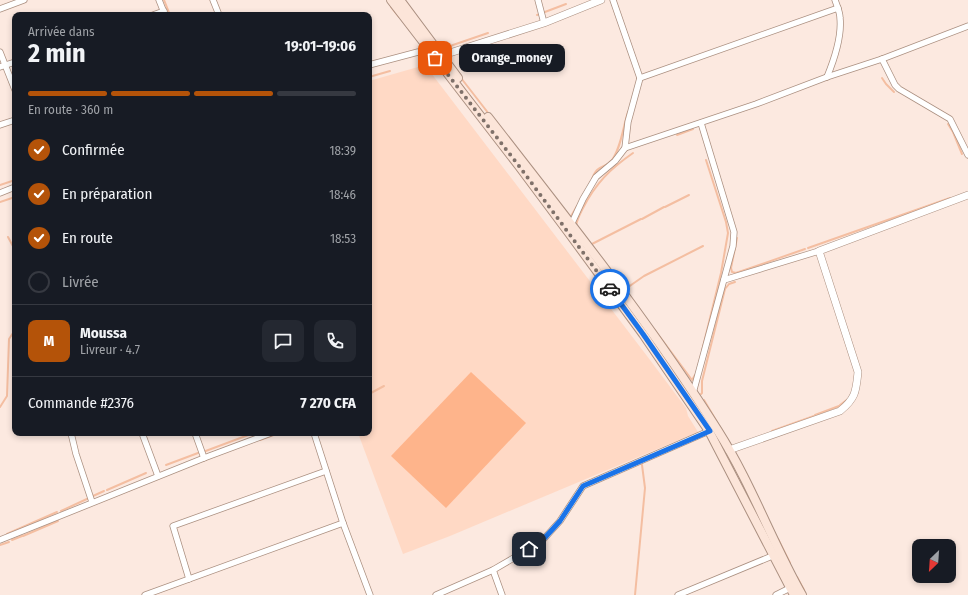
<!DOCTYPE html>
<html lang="fr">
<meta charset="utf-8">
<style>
:root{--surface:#171b24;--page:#242831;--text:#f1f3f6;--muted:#9ea1a6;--line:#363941;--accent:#b45309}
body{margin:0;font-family:"Fira Sans Condensed",sans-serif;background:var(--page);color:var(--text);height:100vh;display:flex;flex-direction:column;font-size:15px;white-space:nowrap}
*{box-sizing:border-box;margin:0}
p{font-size:13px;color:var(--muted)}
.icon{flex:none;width:22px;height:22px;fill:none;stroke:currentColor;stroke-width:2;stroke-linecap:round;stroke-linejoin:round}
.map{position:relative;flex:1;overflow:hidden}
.drawer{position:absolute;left:12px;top:12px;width:360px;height:424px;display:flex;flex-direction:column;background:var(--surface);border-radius:8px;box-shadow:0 2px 6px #0003}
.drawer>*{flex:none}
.needle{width:26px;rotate:205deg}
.fabs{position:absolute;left:912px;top:539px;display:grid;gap:8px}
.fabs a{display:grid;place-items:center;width:44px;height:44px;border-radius:8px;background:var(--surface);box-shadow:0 2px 6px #0003;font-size:20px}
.pin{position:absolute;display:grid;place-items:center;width:34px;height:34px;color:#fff;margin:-17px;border-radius:8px;box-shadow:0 2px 6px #0006}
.courier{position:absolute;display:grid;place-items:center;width:40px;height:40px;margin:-20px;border:3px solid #1a73e8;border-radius:50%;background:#fff;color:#222;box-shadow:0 1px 5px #0007}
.bubble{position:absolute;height:28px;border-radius:8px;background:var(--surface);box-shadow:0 2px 6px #0003;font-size:13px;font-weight:700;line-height:28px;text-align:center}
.summary em{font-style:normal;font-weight:700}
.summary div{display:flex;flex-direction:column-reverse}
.summary{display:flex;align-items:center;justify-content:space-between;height:68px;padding:0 16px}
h1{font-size:26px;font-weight:700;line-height:30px}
.bar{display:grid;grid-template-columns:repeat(4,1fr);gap:6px 4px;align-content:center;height:48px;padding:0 16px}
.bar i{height:5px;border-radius:3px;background:var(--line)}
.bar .current{background:var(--accent)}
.bar p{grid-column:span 4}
.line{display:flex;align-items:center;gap:10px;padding:0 16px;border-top:1px solid var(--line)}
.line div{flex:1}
.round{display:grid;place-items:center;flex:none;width:42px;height:42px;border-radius:8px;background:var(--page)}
ol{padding:0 16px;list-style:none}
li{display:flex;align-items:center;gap:12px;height:44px}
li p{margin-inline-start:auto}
li .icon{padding:4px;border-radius:50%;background:var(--accent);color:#fff;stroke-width:4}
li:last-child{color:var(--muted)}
li i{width:22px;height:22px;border:2px solid var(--line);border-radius:50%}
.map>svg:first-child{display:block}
.built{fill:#ffd9c5}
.green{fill:#feb48b}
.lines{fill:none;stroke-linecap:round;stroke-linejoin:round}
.stream{stroke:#f4bea1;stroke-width:2}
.minor-casing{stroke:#ab9081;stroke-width:7}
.tertiary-casing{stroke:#ab9081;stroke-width:8}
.secondary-casing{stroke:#ab9081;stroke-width:10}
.minor{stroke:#fff;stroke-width:5.5}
.tertiary{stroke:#fff;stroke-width:7}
.secondary{stroke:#fce5d9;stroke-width:8}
.done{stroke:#7f716a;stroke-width:4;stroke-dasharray:0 7.2}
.route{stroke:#1a73e8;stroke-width:5}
</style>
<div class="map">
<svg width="968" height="595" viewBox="0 0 968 595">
<rect width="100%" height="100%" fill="#fce9e0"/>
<polygon class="built" points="425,65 647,356 686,408 688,416 698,432 450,536 403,554 358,433 369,433 369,81"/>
<polygon class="green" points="471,372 526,423 446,508 391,456"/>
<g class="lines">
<g class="stream">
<polyline points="164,0 170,15"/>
<polyline points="391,7 399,17"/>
<polyline points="537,15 566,4"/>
<polyline points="437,44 442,46"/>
<polyline points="450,46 488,33"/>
<polyline points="430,61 436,63"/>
<polyline points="369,77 390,71"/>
<polyline points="461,78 489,114"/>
<polyline points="882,78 886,84 894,92"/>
<polyline points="948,124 953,132 962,154"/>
<polyline points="677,135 693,129"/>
<path d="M 592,179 C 598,163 604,170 612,160 C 621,148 623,127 628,112"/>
<polyline points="0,185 15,180"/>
<polyline points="0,202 15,197"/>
<polyline points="665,207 689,195"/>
<polyline points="569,217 570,218 577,206"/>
<polyline points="642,219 664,207"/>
<path d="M 576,226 C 577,219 580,214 583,208 C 596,183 610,169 633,153"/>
<polyline points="8,237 15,250"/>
<polyline points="737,238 731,268 732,272 736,273 805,249"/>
<polyline points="590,245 641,219"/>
<polyline points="808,248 950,198"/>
<polyline points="624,290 644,276 703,246"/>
<polyline points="15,298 13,305 15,314"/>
<polyline points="369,318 371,317"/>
<polyline points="654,329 692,380 695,375"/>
<polyline points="702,351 721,273 728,233 726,222 706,160"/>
<polyline points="369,394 384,386"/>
<polyline points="701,394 702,393 702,381 725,289 729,284 735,282"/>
<polyline points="704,400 730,444"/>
<polyline points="840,405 848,399"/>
<polyline points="0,407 7,396 9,339 15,330"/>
<polyline points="815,415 839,406"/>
<polyline points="772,431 814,416"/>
<polyline points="310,433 311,435"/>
<polyline points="260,440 279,433"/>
<polyline points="203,452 251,434"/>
<polyline points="166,465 198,453"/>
<polyline points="107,490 146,473"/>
<polyline points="93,496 104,491"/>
<polyline points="61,511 89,498"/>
<polyline points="7,534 57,512"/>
<polyline points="23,536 58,521"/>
<polyline points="778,539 790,563"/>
<polyline points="12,540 22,536"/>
<polyline points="0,545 9,542"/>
<polyline points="797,577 804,590"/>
<polyline points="635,595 645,488 642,465"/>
</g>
<defs>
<g id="minor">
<polyline points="159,0 165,15"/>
<polyline points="213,0 219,15"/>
<polyline points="538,0 544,23"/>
<polyline points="0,9 24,0"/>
<polyline points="153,15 164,11"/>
<polyline points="0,52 15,90"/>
<polyline points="882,59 895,85 899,89 950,119 968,155"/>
<polyline points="369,65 418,52 430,48"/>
<polyline points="0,67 15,62"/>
<path d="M 827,77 C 834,60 842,37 840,18 C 840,12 837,6 835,0"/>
<polyline points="640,78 838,8"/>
<polyline points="0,125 15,120"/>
<polyline points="625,148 756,104 827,77 882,59 968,26"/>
<polyline points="0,193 15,187"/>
<polyline points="571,225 583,199 596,177 615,161 625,148 628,122 640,78 613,0"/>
<polyline points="724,280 819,251"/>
<polyline points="693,393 733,246 734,232 701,123"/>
<polyline points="71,433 76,454 92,502"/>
<polyline points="142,433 158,476"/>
<polyline points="195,433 204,458"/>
<polyline points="314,433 343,523 370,595"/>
<polyline points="0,540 204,458 271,433"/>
<polyline points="493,570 502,595"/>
<polyline points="189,579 173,526 326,471"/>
<polyline points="145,595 343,523"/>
<polyline points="436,595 493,570 541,542 560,521 583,486 709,431"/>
<polyline points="678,595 777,554"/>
<polyline points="776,595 790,588"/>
</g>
<g id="tertiary">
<polyline points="437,57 544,23 601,0"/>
<path d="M 729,450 L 840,411 C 856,398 856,391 858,372 L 819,251 L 968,195"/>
</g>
<g id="secondary">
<polyline points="391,0 519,166 569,233 643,334 709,431 794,595"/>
<polyline points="400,0 458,78"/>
<path d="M 488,117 C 568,220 649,321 718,431 C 751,483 772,542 802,595"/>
</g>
</defs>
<use href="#minor" class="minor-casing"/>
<use href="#tertiary" class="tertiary-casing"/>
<use href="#secondary" class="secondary-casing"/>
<use href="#minor" class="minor"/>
<use href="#tertiary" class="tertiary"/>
<use href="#secondary" class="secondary"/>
</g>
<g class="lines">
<polyline class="done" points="435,58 519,166 610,289"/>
<polyline class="route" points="529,549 541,542 560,521 583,486 710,431 643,334 610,289"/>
</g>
</svg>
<div class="fabs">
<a><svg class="needle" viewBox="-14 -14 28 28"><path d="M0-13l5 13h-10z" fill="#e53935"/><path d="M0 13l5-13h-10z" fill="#9ea1a6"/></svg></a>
</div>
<div class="pin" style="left:435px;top:58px;background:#ea580c"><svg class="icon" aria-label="bag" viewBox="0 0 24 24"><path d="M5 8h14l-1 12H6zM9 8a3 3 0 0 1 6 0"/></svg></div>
<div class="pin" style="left:529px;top:549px;background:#1f2937"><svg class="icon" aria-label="home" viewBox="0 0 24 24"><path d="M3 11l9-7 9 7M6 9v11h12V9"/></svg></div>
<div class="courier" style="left:610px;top:289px"><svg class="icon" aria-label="car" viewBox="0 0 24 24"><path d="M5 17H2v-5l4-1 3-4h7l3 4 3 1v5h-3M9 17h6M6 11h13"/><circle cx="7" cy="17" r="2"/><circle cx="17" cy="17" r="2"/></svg></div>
<div class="bubble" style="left:459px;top:44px;width:106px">Orange_money</div>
<section class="drawer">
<div class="summary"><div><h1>2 min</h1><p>Arrivée dans</p></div><em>19:01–19:06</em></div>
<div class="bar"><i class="current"></i><i class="current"></i><i class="current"></i><i></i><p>En route · 360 m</p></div>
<ol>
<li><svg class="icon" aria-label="check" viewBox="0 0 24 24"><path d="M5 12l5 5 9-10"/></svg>Confirmée<p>18:39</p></li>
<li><svg class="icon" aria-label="check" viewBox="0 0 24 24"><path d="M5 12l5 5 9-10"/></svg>En préparation<p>18:46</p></li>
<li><svg class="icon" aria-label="check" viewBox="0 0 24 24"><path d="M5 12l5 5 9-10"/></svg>En route<p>18:53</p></li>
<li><i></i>Livrée</li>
</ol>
<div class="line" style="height:72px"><b class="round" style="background:var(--accent);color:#fff">M</b><div><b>Moussa</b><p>Livreur · 4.7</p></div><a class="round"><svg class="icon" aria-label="chat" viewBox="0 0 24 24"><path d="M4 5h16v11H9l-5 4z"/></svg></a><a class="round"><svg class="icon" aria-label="phone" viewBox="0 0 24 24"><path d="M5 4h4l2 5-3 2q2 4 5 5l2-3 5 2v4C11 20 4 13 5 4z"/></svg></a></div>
<div class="line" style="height:52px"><div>Commande #2376</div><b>7 270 CFA</b></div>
</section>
</div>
